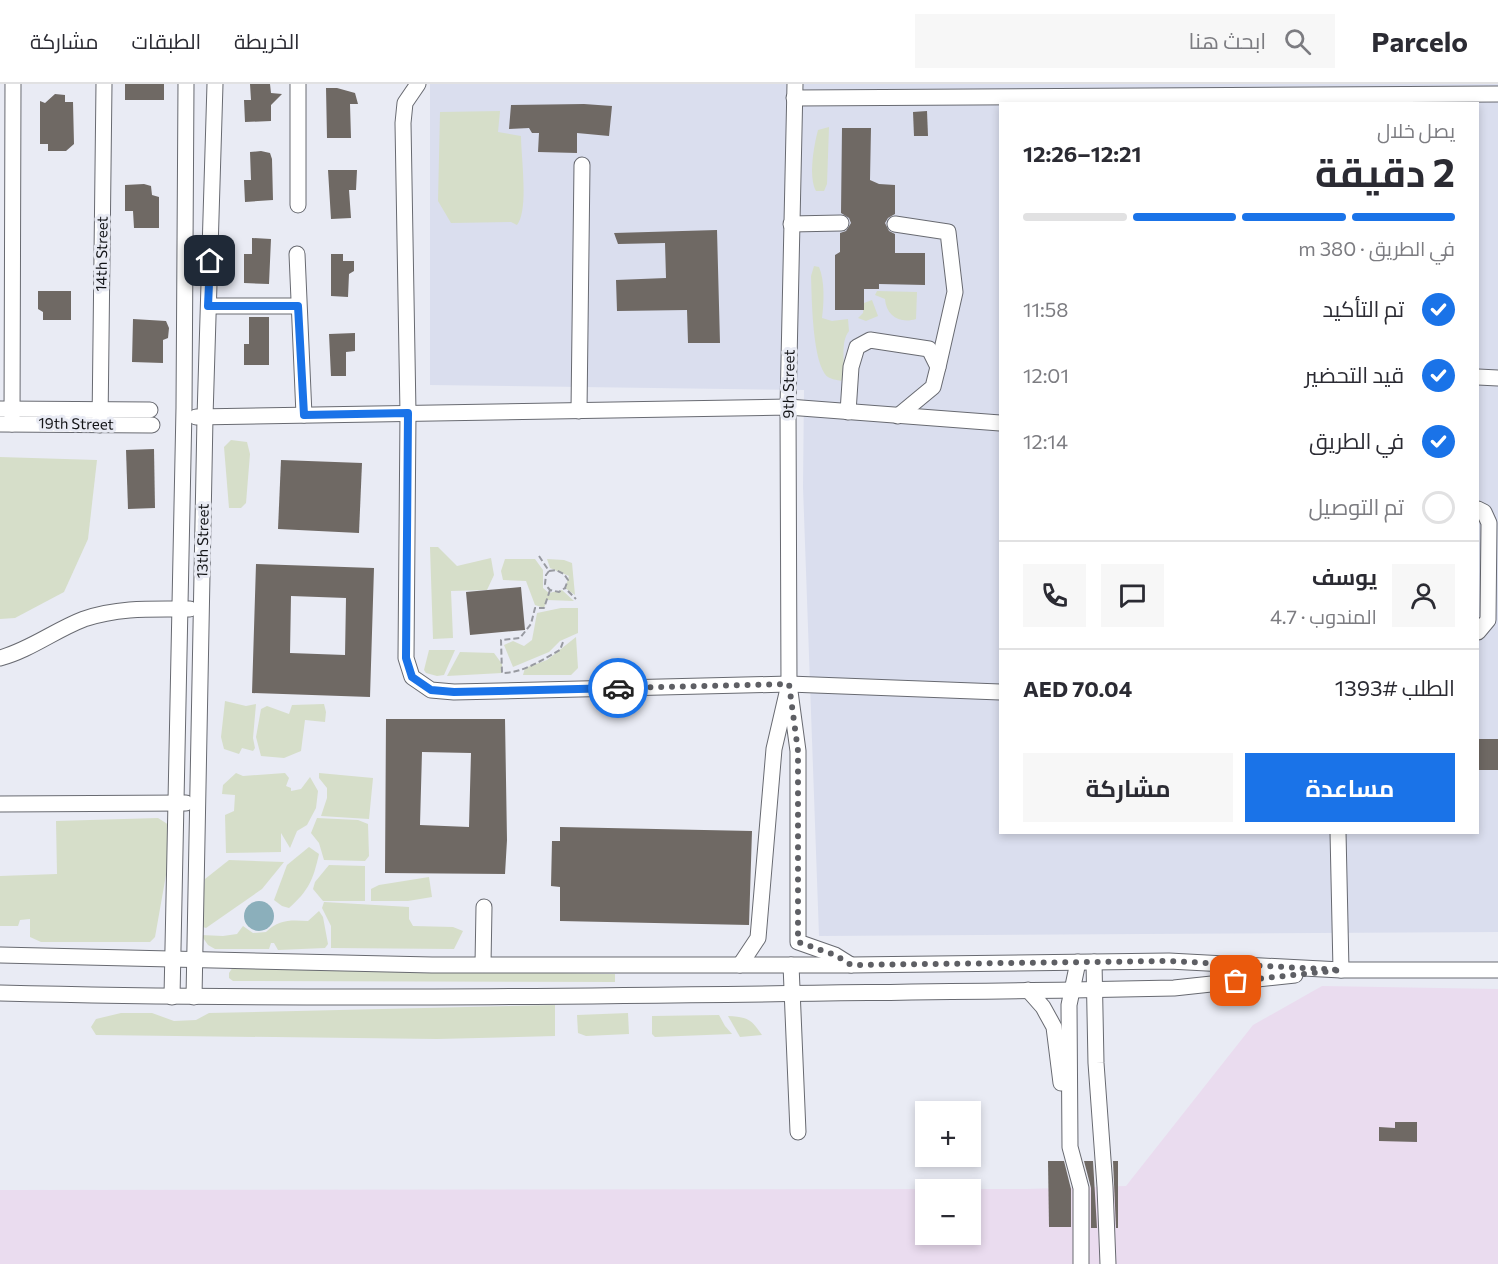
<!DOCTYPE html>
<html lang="ar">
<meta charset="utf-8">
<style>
:root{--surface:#fff;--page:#f7f7f7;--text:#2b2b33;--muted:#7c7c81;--line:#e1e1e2;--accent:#1a73e8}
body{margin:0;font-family:Commissioner,Cairo,sans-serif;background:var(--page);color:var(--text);direction:rtl;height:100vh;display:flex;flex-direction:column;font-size:22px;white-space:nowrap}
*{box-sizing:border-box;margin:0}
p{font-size:20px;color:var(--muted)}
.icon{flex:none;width:33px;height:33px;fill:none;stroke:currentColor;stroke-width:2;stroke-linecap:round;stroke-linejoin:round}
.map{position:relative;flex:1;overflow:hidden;direction:ltr}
.panel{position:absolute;left:999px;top:18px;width:480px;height:732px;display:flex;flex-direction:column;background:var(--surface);border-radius:0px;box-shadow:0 3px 9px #0003;direction:rtl}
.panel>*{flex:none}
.controls{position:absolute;left:915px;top:1017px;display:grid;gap:12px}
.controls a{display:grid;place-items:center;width:66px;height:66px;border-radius:0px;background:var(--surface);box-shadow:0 3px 9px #0003;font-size:30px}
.pin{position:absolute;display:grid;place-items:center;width:51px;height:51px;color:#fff;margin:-26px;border-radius:12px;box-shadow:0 3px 9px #0006}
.courier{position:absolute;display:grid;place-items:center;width:60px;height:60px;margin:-30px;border:4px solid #1a73e8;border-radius:50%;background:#fff;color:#222;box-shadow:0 2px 8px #0007}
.overview em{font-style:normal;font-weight:700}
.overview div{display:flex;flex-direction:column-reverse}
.overview{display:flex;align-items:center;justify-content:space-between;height:102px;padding:0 24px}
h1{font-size:39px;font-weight:700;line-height:45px}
.bar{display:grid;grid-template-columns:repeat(4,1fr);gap:9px 6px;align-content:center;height:72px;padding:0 24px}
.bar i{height:8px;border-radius:4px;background:var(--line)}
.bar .selected{background:var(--accent)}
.bar p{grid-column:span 4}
.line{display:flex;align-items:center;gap:15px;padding:0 24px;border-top:2px solid var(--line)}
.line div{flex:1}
.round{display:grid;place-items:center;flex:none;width:63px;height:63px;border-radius:0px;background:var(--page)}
ol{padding:0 24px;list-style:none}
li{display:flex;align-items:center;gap:18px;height:66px}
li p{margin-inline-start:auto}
li .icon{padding:6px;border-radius:50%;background:var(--accent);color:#fff;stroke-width:4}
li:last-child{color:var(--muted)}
li i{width:33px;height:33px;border:3px solid var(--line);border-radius:50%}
.cta{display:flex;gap:12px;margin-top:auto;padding:12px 24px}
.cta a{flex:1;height:69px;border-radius:0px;background:var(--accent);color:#fff;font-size:24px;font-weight:700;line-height:69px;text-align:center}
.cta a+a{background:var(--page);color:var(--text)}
header{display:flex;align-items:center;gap:36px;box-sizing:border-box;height:84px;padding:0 30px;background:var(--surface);border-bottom:2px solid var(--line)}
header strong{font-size:28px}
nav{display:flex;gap:33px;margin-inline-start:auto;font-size:21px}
.search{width:420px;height:54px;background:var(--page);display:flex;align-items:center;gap:15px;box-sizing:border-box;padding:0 21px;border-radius:0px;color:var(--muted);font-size:22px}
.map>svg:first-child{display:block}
.built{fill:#dadeee;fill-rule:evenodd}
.industrial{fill:#eadcef;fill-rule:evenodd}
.green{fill:#d6dec9}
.water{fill:#8bafbb}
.building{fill:#6f6964;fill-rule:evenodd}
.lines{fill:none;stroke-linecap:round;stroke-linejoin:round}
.minor-casing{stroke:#686a71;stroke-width:17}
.path{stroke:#989aa1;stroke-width:2;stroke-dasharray:6 3;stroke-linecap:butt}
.minor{stroke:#fff;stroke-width:15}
.done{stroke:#5e5f64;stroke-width:6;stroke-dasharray:0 10.8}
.route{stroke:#1a73e8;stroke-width:8}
.labels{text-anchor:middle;stroke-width:6;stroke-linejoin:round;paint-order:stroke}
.street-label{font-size:15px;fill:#131417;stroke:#e9ebf4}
</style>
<header>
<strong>Parcelo</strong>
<div class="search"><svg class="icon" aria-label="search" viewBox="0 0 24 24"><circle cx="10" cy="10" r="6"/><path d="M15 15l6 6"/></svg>ابحث هنا</div>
<nav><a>الخريطة</a><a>الطبقات</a><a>مشاركة</a></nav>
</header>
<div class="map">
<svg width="1498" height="1180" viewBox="0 0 1498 1180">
<rect width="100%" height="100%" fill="#e9ebf4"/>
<path class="built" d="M 430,0 L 1498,0 L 1498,848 L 819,852 L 803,403 L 804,306 L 430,301 ZM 1000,20 L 1478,20 L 1478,748 L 1000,748 Z"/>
<path class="industrial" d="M 1322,902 L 1498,905 L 1498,1180 L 0,1180 L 0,1106 L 1027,1105 L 1126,1102 L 1253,941 ZM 926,1106 L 970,1106 L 970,1150 L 926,1150 Z"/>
<g class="green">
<path d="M 500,27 L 498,48 L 521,52 C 521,73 529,126 517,141 L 511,138 L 451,139 L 438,117 L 440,28 Z"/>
<path d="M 829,43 L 827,100 L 824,107 L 816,107 C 808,93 814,61 818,46 Z"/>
<path d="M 814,182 L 819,183 C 825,197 824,219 822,234 L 832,237 L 848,235 L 849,247 C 840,258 845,279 844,293 L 841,297 C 837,296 831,295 828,293 C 812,280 812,213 811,192 Z"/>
<path d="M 877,207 L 917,208 L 916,235 C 900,240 886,232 885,215 L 875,211 Z"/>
<polygon points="872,216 878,232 866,237 858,234 863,229 864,219"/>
<polygon points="231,356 247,358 250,370 246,419 241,424 229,424 224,363"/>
<polygon points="0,373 97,376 88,455 64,508 15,534 0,535"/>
<polygon points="438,463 457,482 491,474 494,491 487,506 451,507 453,554 433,555 430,463"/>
<polygon points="505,475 535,475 543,486 543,504 549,509 562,506 574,517 547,516 544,524 535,521 526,497 503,496 501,487"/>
<polygon points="547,475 564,476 572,479 575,511 565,504 569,492 550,484"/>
<polygon points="561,524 578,524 578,549 560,557 549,568 513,583 504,561 513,557 524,562 532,556 537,529"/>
<polygon points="576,553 578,584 571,591 523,591 525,584 547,576"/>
<polygon points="429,566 455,566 444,591 437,592 426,589 424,586"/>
<polygon points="460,568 494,569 502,580 502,589 447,592"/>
<polygon points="225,617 246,622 256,620 253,654 255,664 253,667 242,664 239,670 224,665 221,653"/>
<polygon points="324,620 326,628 325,638 305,636 301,667 284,674 261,672 256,653 261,625 267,622 289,630 292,621"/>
<polygon points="236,689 243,692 285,689 289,694 286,702 291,704 291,707 301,705 310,693 318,707 316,724 307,741 297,747 290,764 281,749 281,768 226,769 225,731 234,727 235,711 222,710 223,701"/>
<polygon points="319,689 373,694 369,735 321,732 327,714 327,704 319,694"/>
<polygon points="158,734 169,741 169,774 155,853 150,858 41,858 30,853 30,835 20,836 18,842 0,842 0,792 57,790 56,737"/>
<polygon points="317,734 358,736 368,740 369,772 365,777 324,776 319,759 311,749"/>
<path d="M 309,763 L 319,770 C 313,796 309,806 289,824 L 282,822 L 274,816 L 287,781 Z"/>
<polygon points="229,776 284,778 262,805 206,844 200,842 205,795"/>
<polygon points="329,781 365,782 365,817 323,817 313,805 315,798"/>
<polygon points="429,793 432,813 408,817 371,817 371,805 379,801"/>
<polygon points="324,818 409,823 409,835 413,842 453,843 463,847 454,865 331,864 331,842 322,824"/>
<path d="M 319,827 L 323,833 L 328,860 L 325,864 L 278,866 L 274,859 L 271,859 L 269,865 L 215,865 L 208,861 L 201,851 L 223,852 L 237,850 L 243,842 L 253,849 L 266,848 C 279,835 291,836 308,837 Z"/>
<polygon points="233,883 615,890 615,898 233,897 229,894 229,889"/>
<polygon points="555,921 555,952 437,955 96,951 91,943 96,935 121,929 152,929 174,937 196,936 209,929"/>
<polygon points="628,929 629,950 586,952 578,949 577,931"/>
<polygon points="719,931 725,942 732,950 655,953 652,950 652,932"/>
<path d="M 728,932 C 748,933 751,935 762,951 L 740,953 Z"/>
</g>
<circle class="water" cx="259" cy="832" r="15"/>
<g class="building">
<rect x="125" y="0" width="39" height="16"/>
<polygon points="250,0 270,0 271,9 282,10 271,21 271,37 245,38 244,16 251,16"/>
<polygon points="326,4 337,4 355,9 358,20 350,20 351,54 327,54"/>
<polygon points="55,10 65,11 65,18 73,18 74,60 66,67 48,67 48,60 40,60 40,17 45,19"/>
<polygon points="584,20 612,22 609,52 577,49 577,69 538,68 539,49 532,49 529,44 509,45 511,21"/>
<polygon points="927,27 928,52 914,52 913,28"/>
<polygon points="842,44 871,44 870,96 879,100 895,101 895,130 888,134 885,139 889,147 895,150 895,169 925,169 925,201 879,200 879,205 864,205 864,226 835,226 835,171 840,168 840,149 846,147 851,139 849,134 841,129"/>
<polygon points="261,67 270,69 272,75 273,116 245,118 244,96 251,96 250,68"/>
<polygon points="328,86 357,86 356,106 349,106 351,134 331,135"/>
<polygon points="144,100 151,102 152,111 159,113 159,144 134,144 133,127 125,127 125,101"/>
<polygon points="717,146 720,259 688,259 687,226 617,227 616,196 666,194 665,159 618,160 614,149"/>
<polygon points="252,154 271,155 269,200 244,199 244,170 252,170"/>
<polygon points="331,170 343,170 343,177 354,177 354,187 349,190 348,213 331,212"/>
<polygon points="38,207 71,207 71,236 43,236 43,228 38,225"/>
<polygon points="249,233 269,233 269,281 244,281 244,260 249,260"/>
<polygon points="133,235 166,237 169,244 168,254 163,256 163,279 132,278"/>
<polygon points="355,249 355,267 346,268 346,292 331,292 329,250"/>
<polygon points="154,365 155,424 128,425 126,366"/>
<polygon points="281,376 362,379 359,449 278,445"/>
<path d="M 256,480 L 374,484 L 370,613 L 252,609 ZM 291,512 L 346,514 L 345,571 L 290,569 Z"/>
<polygon points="521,503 525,546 470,551 466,508"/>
<path d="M 386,635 L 505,635 L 507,756 L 505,790 L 385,789 ZM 422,668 L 471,669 L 469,743 L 420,741 Z"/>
<rect x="1478" y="655" width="20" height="31"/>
<polygon points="560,743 752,747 749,841 560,837 560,803 551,802 552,757 560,757"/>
<polygon points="1395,1038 1417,1038 1417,1058 1379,1057 1379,1043 1395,1044"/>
<polygon points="1048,1077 1064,1077 1071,1105 1071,1143 1049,1143"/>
<polygon points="1084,1077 1093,1077 1097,1144 1091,1144 1091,1104"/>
<polygon points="1113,1077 1118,1077 1118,1144 1116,1144"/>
</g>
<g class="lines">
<defs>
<g id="minor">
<polyline points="298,0 298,121"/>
<polyline points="418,0 405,19 403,39 408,329 406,574 412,593 431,606 454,608 789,600 1000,608"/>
<polyline points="795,0 788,323 789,600 798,667 798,858 835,871 851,881"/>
<polyline points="794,14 1498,10"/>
<polyline points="791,140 841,139"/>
<polyline points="895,140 948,148 955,208 938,283"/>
<polyline points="297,170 304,331"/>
<polyline points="209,222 298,222"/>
<polyline points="1478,293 1498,294"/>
<polyline points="0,325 150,326"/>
<polyline points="579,327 582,81"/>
<polyline points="848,328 851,283 857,263 870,256 929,265 938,283 933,303 898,332"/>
<polyline points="196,333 788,323 1000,339"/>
<polyline points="0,340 152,341"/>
<polyline points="12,340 13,0"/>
<polyline points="100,341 104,0"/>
<polyline points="1478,425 1484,428 1489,439 1488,536 1478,548"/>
<path d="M 0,574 C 30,566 55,546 84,535 C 119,523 153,525 190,525"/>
<polyline points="0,720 186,719"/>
<polyline points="1338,748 1341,886"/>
<polyline points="0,871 432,881 851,881 1169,877 1341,886 1498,886"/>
<polyline points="1078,878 1069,921 1070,1063 1081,1104 1081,1180"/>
<polyline points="1094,878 1096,979 1105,1103 1108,1180"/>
<polyline points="483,880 484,823"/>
<polyline points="740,881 758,854 774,665 787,609"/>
<polyline points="791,881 798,1048"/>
<polyline points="1028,906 1043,923 1054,943 1061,999"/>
<path d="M 0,909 C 357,918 715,910 1072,906 L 1174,904 L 1295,891"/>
<polyline points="172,913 184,324 186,0"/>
<polyline points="194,913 205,333 215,0"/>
</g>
</defs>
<use href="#minor" class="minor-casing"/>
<g class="path">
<polyline points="539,472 549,487 556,486 564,490 568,496 565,504 576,515"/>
<polyline points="549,487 546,491 545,500 550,506 559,508 565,504"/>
<path d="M 550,506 L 544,524 L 535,524 L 531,540 L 520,554 L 501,556 L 502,589 C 523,589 542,576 560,566 L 563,558"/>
</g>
<use href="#minor" class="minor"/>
</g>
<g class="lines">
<polyline class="done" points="618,604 789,600 798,667 798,858 835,871 851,881 1169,877 1341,886 1236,897"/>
<polyline class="route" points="210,177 208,222 298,222 304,331 408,329 406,574 412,593 431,606 454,608 618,604"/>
</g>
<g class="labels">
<g class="street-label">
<text transform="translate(102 170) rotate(-89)" y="5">14th Street</text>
<text transform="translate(789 300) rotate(-89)" y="5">9th Street</text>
<text transform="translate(76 340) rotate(1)" y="5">19th Street</text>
<text transform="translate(203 457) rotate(-89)" y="5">13th Street</text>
</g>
</g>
</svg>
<div class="controls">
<a>+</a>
<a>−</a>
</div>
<div class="pin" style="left:1236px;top:897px;background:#ea580c"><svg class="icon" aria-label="bag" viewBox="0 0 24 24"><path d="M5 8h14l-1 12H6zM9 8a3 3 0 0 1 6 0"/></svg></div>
<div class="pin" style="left:210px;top:177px;background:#1f2937"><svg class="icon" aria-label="home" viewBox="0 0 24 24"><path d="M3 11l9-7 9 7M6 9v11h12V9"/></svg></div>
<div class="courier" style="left:618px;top:604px"><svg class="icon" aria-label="car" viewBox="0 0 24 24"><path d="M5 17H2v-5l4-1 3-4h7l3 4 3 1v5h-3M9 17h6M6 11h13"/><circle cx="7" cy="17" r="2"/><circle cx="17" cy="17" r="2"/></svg></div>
<section class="panel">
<div class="overview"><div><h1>2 دقيقة</h1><p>يصل خلال</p></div><em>12:21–12:26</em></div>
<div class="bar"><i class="selected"></i><i class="selected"></i><i class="selected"></i><i></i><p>في الطريق · 380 m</p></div>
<ol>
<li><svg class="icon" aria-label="check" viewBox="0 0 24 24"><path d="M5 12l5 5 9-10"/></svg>تم التأكيد<p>11:58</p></li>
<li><svg class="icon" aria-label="check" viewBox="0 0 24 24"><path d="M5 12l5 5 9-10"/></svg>قيد التحضير<p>12:01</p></li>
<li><svg class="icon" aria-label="check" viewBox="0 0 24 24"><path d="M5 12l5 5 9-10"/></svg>في الطريق<p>12:14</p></li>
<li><i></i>تم التوصيل</li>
</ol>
<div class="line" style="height:108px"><a class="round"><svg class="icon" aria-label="person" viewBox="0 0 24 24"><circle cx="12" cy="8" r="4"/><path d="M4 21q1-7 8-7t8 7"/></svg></a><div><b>يوسف</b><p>المندوب · 4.7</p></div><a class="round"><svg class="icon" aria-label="chat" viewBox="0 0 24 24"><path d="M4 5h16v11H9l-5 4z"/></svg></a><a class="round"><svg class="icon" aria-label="phone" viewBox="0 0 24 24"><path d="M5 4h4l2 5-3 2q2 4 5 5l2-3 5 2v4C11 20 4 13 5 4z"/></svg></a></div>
<div class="line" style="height:78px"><div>الطلب #1393</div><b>AED 70.04</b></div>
<div class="cta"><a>مساعدة</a><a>مشاركة</a></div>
</section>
</div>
